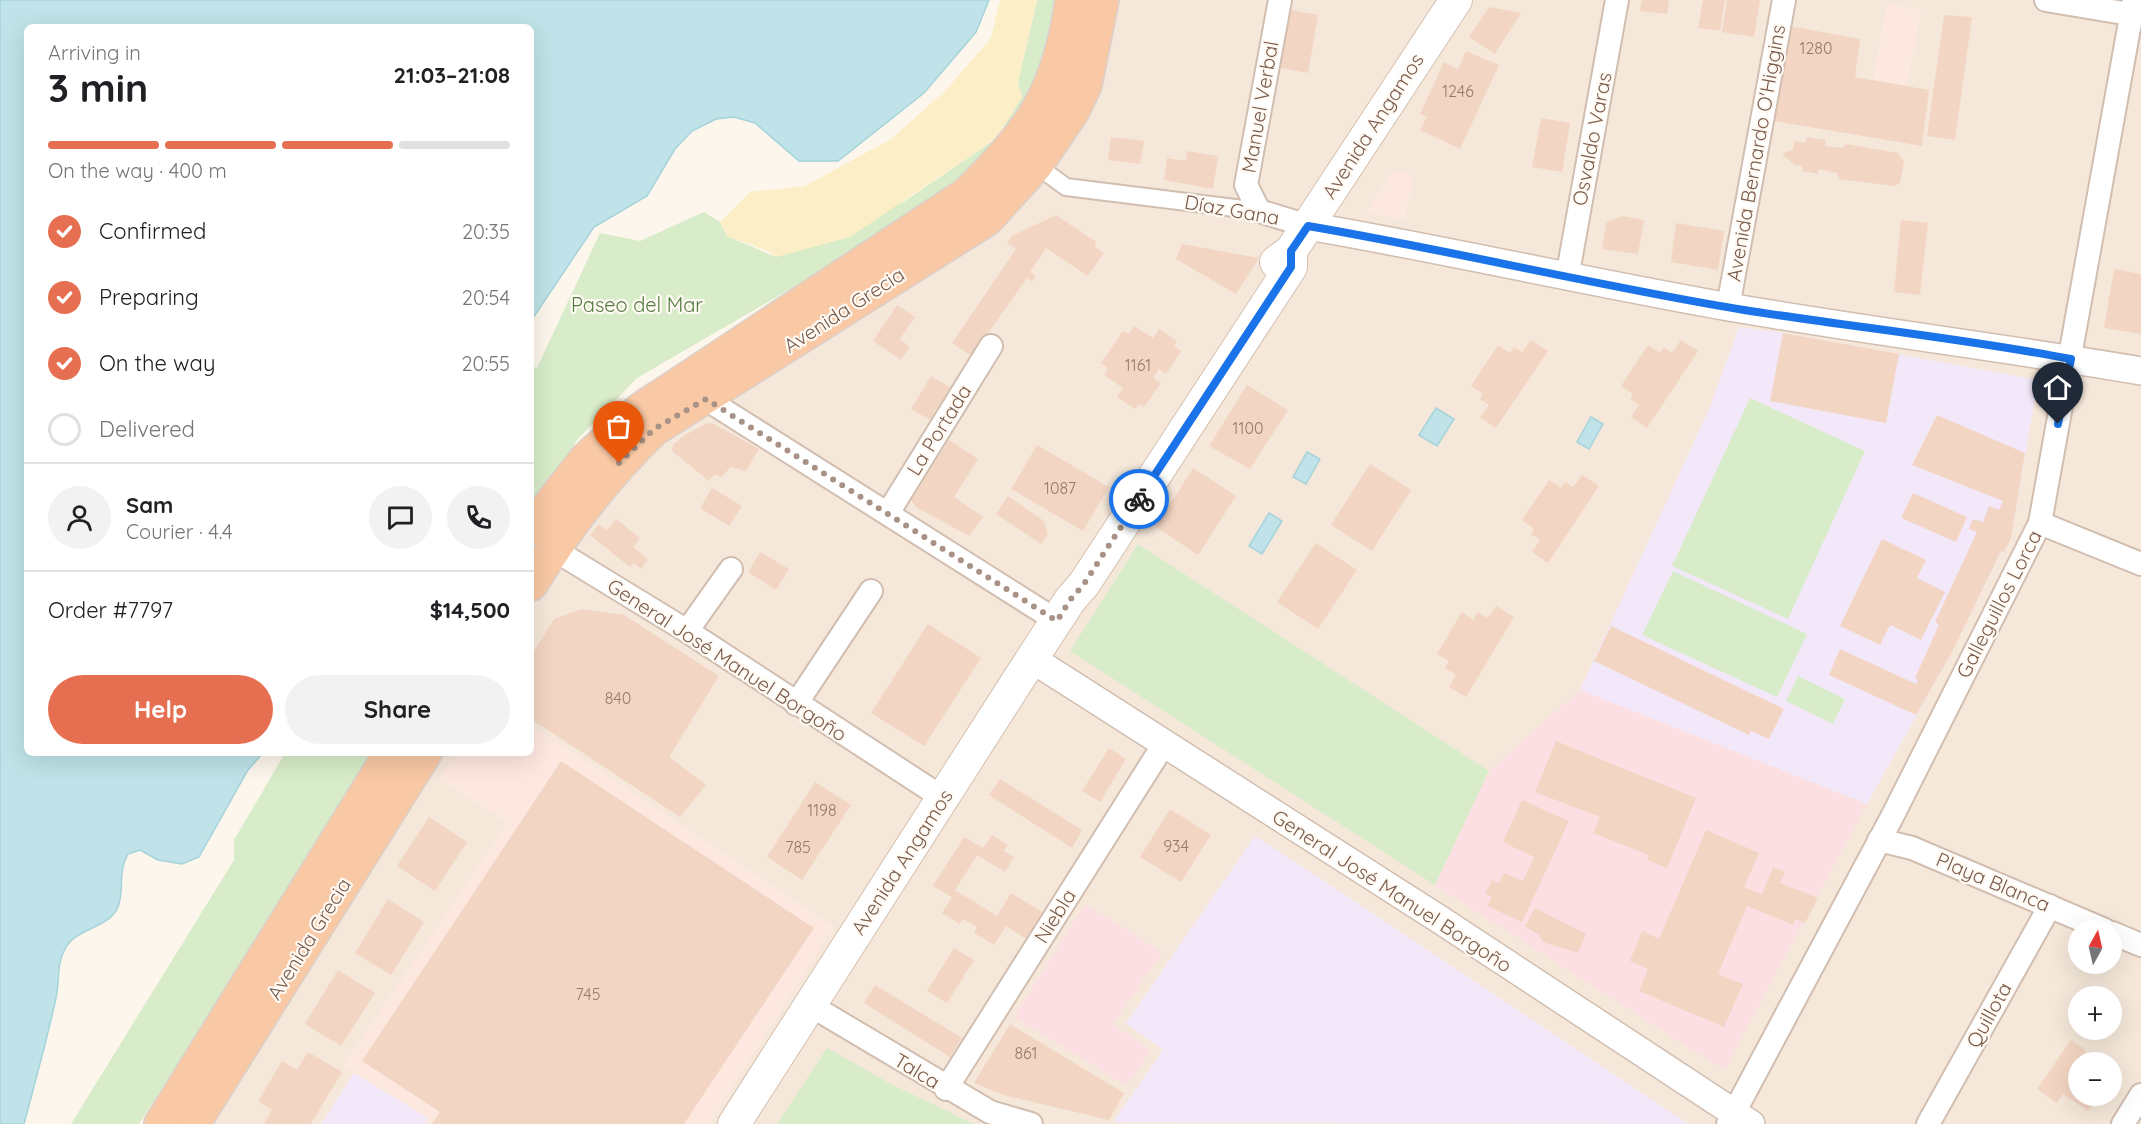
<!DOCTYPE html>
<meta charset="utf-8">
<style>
:root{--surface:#fff;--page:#f2f2f2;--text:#202124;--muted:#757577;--line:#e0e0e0;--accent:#e76f51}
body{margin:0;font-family:Quicksand,sans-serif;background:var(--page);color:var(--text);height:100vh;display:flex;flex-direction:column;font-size:22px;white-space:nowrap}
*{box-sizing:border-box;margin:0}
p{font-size:20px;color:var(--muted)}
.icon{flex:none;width:33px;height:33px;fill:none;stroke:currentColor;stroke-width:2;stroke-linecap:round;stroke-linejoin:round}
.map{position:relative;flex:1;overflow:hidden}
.panel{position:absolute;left:24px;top:24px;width:510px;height:732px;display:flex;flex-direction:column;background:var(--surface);border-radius:9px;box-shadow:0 6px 24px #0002}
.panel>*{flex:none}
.needle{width:39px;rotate:8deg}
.tools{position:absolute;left:2068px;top:920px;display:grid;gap:12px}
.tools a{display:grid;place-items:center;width:54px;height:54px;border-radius:50%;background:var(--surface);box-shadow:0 6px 24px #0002;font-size:30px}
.pin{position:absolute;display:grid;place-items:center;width:51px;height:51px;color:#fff;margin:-62px -26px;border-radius:50% 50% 50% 0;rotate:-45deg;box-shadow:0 0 6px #0007}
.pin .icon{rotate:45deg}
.courier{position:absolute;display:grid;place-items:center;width:60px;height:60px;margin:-30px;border:4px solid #1a73e8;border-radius:50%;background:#fff;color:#222;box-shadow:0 2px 8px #0007}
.overview em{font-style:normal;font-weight:700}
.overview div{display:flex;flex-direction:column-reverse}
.overview{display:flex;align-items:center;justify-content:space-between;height:102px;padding:0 24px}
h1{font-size:39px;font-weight:700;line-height:45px}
.bar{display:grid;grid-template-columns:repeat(4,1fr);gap:9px 6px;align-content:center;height:72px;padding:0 24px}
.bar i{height:8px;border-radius:4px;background:var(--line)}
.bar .on{background:var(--accent)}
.bar p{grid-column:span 4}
.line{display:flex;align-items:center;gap:15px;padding:0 24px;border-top:2px solid var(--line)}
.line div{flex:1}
.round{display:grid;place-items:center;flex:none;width:63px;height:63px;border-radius:32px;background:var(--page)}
ol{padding:0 24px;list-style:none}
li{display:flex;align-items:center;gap:18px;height:66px}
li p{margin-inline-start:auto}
li .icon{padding:6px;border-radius:50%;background:var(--accent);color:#fff;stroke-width:4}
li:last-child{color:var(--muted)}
li i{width:33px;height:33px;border:3px solid var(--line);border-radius:50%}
.button{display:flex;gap:12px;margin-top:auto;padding:12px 24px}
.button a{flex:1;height:69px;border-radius:36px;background:var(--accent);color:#fff;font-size:24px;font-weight:700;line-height:69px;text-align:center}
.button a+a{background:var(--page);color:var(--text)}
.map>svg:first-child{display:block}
.residential{fill:#f5e8da;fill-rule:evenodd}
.commercial{fill:#fde8e0}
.education{fill:#f3e8fa}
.medical{fill:#fbdfe3}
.green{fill:#d8ecc9}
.sand{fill:#fcefc7}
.water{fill:#bfe3e8;stroke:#a5d3da;stroke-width:1.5}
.building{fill:#f3d5c3}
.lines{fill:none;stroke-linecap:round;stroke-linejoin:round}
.pedestrian-casing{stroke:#d1beb0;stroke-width:20}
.minor-casing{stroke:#d1beb0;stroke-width:26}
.tertiary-casing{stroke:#d1beb0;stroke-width:30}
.secondary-casing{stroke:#d6c0b0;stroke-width:34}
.trunk-casing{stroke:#dad1cd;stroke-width:36}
.pedestrian{stroke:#fff;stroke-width:16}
.minor{stroke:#fff;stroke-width:22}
.tertiary{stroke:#fff;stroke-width:27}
.secondary{stroke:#fff;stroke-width:32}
.trunk{stroke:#f9c8a4;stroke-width:33}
.done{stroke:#a89285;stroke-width:6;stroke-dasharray:0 10.8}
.route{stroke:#1a73e8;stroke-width:8}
.labels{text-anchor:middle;stroke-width:4.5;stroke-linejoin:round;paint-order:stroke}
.number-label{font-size:16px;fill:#987a6a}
.street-label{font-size:20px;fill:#7a5c4d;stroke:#fffaf3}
.park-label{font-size:20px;fill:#537a41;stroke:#fffaf3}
</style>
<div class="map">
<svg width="2141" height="1124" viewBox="0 0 2141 1124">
<rect width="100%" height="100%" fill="#fdf6ec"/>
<path class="residential" d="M 1066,0 L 2141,0 L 2141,1124 L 183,1124 L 390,753 L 531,753 L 531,502 L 538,489 L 636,390 L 962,190 ZM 2079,930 L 2112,930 L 2112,963 L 2079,963 ZM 2079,996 L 2112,996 L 2112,1029 L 2079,1029 ZM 2079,1062 L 2112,1062 L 2112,1095 L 2079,1095 Z"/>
<g class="commercial">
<polygon points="1887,4 1921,10 1907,86 1873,80"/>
<polygon points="1393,171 1413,175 1405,220 1366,213"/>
<polygon points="531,725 834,927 709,1124 424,1124 428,1118 343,1066 508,823 439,778 457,753 531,753"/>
</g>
<g class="education">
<polygon points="1739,327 1783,333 2038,380 2011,538 2004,552 2001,552 1953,650 1867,804 1580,690 1710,407"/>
<polygon points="1255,836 1359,904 1688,1124 1113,1122 1163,1050 1126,1023"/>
<polygon points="354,1073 428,1118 424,1124 321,1124"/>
</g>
<g class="medical">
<polygon points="1580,690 1867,804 1724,1070 1435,885 1489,771"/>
<polygon points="1085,904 1162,952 1113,1024 1151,1050 1127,1086 1014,1017"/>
</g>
<g class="green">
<polygon points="1037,0 1066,0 1054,64 961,190 637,378 577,440 531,513 531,366 537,368 600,233 640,241 704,212 720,222 727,236 776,257 905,201 997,138 1022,97 1018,82"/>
<polygon points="1750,398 1865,451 1788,619 1672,566"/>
<polygon points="1138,544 1489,771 1435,885 1070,651"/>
<polygon points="1673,571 1807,634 1777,697 1642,635"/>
<polygon points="1798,676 1845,699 1833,724 1786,701"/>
<polygon points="285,753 378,753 139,1124 71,1124 234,860 234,840"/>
<polygon points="827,1048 891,1084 974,1124 777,1124"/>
</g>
<polygon class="sand" points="1000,0 1037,0 1018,82 1022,97 997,138 850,237 776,257 768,251 727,236 720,222 750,192 805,186 891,139 944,92 991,38"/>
<g class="water">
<path d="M 0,0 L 989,0 L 976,32 L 924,93 L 838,161 L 799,161 L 755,123 L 734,117 L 716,119 L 692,131 L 675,149 L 647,196 L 594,227 L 531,321 L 531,27 L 27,27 L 27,753 L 263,753 L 248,770 L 199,857 L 182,864 L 158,860 L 140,850 L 128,854 C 117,873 125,889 118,907 C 109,929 76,927 65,949 C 56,965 60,981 56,998 C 47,1040 35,1082 24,1124 L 0,1124 Z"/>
<polygon points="1436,408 1454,419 1437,446 1419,435"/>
<polygon points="1591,417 1603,424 1589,449 1577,442"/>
<polygon points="1307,452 1320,459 1306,484 1293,477"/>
<polygon points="1269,513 1282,521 1262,554 1249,546"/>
</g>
<g class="building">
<polygon points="1642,0 1669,0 1667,14 1640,11"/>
<polygon points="1703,0 1725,0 1720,31 1698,28"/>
<polygon points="1727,0 1760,0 1754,37 1722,32"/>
<polygon points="1489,7 1521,13 1495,54 1469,37"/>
<polygon points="1291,10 1318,15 1308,73 1280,68"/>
<polygon points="1944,15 1972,17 1955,140 1927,136"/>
<polygon points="1789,26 1860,39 1855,77 1929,90 1922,146 1762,119"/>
<polygon points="1466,51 1499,65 1460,149 1420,130 1427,117 1420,114 1444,62 1458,69"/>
<polygon points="1541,118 1570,123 1562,172 1532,167"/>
<polygon points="1111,137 1144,141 1140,164 1108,160"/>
<polygon points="1807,137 1826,140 1825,146 1843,148 1846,144 1898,153 1904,161 1900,183 1894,186 1839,179 1837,173 1819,169 1818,174 1802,171 1802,166 1795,165 1782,154 1793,149 1794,141 1805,143"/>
<polygon points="1187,151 1218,156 1213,189 1164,180 1167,158 1186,161"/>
<polygon points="1056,215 1096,242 1095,247 1104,253 1088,276 1046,248 1030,272 1036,276 1032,281 1027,278 972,356 952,343 1016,249 1007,243 1012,236"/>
<polygon points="1622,216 1644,220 1638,254 1602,249 1606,223"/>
<polygon points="1901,220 1928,223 1920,295 1894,292"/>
<polygon points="1676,223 1724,231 1718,270 1671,262"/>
<polygon points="1182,244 1259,258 1236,294 1176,259"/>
<polygon points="2114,269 2141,274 2141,334 2104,328"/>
<polygon points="897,305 915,317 900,339 910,347 901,360 873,341"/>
<polygon points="1134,326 1153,338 1159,329 1177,341 1174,346 1181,351 1166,374 1159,369 1153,378 1161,383 1144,407 1139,404 1135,409 1117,397 1123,388 1104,375 1108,368 1101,363 1123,331 1129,334"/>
<polygon points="1783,333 1899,354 1886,423 1770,401"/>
<polygon points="1531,340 1548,351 1496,428 1480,417 1489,405 1480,399 1483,394 1471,386 1498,345 1510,353 1514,347 1522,352"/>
<polygon points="1681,340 1698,351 1647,428 1631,417 1639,405 1630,399 1633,394 1621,386 1648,345 1660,353 1664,347 1672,353"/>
<polygon points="931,376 950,387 930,420 911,409"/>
<polygon points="1247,385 1288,410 1250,469 1209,446"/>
<polygon points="1937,415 2025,453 2011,538 2004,552 2001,551 1953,650 1916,715 1829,675 1840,649 1916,684 1918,680 1915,678 1939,625 1935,622 1977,532 1969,529 1973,519 1983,522 1989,506 1999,510 2003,501 1912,465"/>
<polygon points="707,423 714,424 759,449 746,471 731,467 721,477 714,474 709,481 672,451 673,445 685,435"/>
<polygon points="949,440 978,459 954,497 983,517 969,536 916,507 911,500"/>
<polygon points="1037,445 1109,487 1083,531 1011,489"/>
<polygon points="1370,464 1411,490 1372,551 1331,525"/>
<polygon points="1193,468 1236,496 1198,555 1156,527"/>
<polygon points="1582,475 1599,486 1548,563 1532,552 1540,540 1531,534 1534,529 1522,520 1549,480 1561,488 1565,482 1573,487"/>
<polygon points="712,488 742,506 729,526 700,508"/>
<polygon points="1913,493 1967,517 1956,542 1901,518"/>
<polygon points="1008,496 1044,521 1048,534 1041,544 996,514"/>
<polygon points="616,519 640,538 633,547 648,559 641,569 634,563 630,567 590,535 599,524 607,530"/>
<polygon points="1882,539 1926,560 1917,578 1945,592 1921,640 1890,625 1880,645 1840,626"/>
<polygon points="1316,543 1357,570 1318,629 1277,602"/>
<polygon points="760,552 789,569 776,590 748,572"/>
<polygon points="1496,606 1514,617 1466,697 1449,687 1456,675 1445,668 1449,661 1437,654 1462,612 1473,620 1478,612 1488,618"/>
<polygon points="582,609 624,615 719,676 669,757 706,785 680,817 531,719 531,656 554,619"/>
<polygon points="928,624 981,658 924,746 871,713"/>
<polygon points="1611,626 1784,709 1769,739 1751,731 1749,735 1594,661"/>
<polygon points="1556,741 1696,798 1667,868 1647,860 1649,855 1593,833 1600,817 1535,792"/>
<polygon points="1109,748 1126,759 1100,802 1082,791"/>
<polygon points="561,761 814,928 684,1124 432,1124 440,1112 362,1061"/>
<polygon points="1000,779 1082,830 1072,848 989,795"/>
<polygon points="815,782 851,805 802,880 767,857"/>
<polygon points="1522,800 1569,821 1522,922 1487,906 1492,897 1485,894 1492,880 1499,883 1504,873 1523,881 1534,857 1503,842"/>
<polygon points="1170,809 1211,835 1181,882 1140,857"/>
<polygon points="429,817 467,842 435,891 397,866"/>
<polygon points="1706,830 1759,853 1744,887 1762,894 1773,867 1785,872 1780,883 1818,898 1805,923 1795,919 1793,925 1747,906 1718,974 1743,984 1724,1027 1639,991 1648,969 1630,961 1642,931 1659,939"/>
<polygon points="992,835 1008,845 1004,851 1014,857 1005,872 977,855 955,890 997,916 1011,893 1042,912 1026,939 1006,926 994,945 974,933 977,927 963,919 960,924 942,913 952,897 933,886 964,837 983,848"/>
<polygon points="388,899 424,922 391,975 355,953"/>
<polygon points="1535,908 1586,934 1578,953 1543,942 1539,935 1525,926"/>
<polygon points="954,948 974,960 947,1003 927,991"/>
<polygon points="338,970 375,993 341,1046 305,1024"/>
<polygon points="875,985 962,1038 950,1057 864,1003"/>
<polygon points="1010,1024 1124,1093 1109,1120 1003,1095 974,1083"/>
<polygon points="2071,1040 2086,1050 2081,1059 2086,1062 2079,1062 2079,1095 2099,1095 2088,1111 2063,1094 2057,1103 2037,1089"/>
<polygon points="308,1052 342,1072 311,1124 264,1124 272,1110 258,1101 282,1061 297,1070"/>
</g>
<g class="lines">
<defs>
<polyline id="pedestrian" points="1036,165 1066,187 1259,211"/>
<g id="minor">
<polyline points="1280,0 1246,185 1259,211 1308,226"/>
<polyline points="2046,0 2141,16"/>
<polyline points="1567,278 1617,0"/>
<polyline points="1728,307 1784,0"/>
<polyline points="706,399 1057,621"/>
<polyline points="888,513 991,346"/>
<polyline points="2040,523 2141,564"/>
<polyline points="546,539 553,549 687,631 943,798"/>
<polyline points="687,631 731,569"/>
<polyline points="796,704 871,591"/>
<polyline points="1879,840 1912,848 2105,930"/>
<polyline points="2112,933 2141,945"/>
<polyline points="810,1005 990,1112 1031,1124"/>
<polyline points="946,1089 1164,744"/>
<polyline points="1728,1124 1892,817 2040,523 2134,0"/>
<polyline points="1928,1124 2050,906"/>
<polyline points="2123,1124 2141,1095"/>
</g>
<g id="tertiary">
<path d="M 1308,226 C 1453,251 1596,284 1741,309 C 1874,332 2008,348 2141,371"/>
<polyline points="1032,659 1439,919 1751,1124"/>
</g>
<g id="secondary">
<polyline points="1276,262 1291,251 1456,0"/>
<polyline points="734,1124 1020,677 1070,600 1084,584 1291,267 1291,251"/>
</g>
<g id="trunk">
<path d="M 531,529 L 586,459 L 640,410 L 967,194 C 1032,130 1059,93 1072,0"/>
<path d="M 531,584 C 566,528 606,475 654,429 L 987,219 L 1036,165 L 1072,112 L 1085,85 L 1102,0"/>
<polyline points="161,1124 391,753"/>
<polyline points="193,1124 425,753"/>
</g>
</defs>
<use href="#pedestrian" class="pedestrian-casing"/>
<use href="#minor" class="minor-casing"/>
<use href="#tertiary" class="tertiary-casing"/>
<use href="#secondary" class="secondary-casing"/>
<use href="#trunk" class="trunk-casing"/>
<use href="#pedestrian" class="pedestrian"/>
<use href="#minor" class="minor"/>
<use href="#tertiary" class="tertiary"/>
<use href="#secondary" class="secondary"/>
<use href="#trunk" class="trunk"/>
</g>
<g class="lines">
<polyline class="done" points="619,463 654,429 706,399 1057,621 1070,600 1084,584 1139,499"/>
<path class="route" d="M 1139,499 L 1291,267 L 1291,251 L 1308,226 C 1454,251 1598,286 1744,310 C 1852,327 1962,338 2071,359 L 2058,424"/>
</g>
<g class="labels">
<g class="number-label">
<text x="1816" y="54">1280</text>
<text x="1458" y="97">1246</text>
<text x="1138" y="371">1161</text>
<text x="1248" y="434">1100</text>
<text x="1060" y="494">1087</text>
<text x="618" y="704">840</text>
<text x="822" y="816">1198</text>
<text x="1176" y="852">934</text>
<text x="798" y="853">785</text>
<text x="588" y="1000">745</text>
<text x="1026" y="1059">861</text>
</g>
<g class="street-label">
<text transform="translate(1260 107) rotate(-80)" y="7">Manuel Verbal</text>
<text transform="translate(1373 126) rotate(-57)" y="7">Avenida Angamos</text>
<text transform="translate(1592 139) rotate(-79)" y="7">Osvaldo Varas</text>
<text transform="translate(1756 153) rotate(-80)" y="7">Avenida Bernardo O'Higgins</text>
<text transform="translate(1232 210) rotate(10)" y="7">Díaz Gana</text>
<text transform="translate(844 310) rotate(-33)" y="7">Avenida Grecia</text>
<text transform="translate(939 430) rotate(-58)" y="7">La Portada</text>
<text transform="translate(1999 604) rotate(-63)" y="7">Galleguillos Lorca</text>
<text transform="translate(727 660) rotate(33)" y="7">General José Manuel Borgoño</text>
<text transform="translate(902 862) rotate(-57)" y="7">Avenida Angamos</text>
<text transform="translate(1993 882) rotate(23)" y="7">Playa Blanca</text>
<text transform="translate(1392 891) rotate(33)" y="7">General José Manuel Borgoño</text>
<text transform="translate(1055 916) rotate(-58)" y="7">Niebla</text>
<text transform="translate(309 939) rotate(-58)" y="7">Avenida Grecia</text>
<text transform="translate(1989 1015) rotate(-61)" y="7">Quillota</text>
<text transform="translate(917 1071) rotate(31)" y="7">Talca</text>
</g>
<g class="park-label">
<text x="637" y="312">Paseo del Mar</text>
</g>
</g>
</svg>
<div class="tools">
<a><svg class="needle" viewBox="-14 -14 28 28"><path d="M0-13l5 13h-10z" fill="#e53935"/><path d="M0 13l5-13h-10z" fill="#757577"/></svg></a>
<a>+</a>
<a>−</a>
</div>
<div class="pin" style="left:619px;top:463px;background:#ea580c"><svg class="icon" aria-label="bag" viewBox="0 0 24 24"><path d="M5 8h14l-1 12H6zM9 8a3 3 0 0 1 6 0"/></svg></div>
<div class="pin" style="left:2058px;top:424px;background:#1f2937"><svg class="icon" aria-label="home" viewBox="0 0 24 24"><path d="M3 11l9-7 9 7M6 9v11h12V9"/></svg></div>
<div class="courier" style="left:1139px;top:499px"><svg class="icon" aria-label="bike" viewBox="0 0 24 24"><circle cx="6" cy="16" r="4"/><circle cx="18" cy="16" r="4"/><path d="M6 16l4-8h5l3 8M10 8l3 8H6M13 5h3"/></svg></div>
<section class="panel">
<div class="overview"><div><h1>3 min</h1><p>Arriving in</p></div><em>21:03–21:08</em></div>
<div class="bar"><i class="on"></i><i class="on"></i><i class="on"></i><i></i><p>On the way · 400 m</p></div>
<ol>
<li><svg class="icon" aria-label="check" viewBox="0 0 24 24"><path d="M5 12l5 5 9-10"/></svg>Confirmed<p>20:35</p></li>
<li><svg class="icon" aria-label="check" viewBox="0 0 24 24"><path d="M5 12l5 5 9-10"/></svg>Preparing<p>20:54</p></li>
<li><svg class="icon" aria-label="check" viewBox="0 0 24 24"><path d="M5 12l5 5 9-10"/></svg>On the way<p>20:55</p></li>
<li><i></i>Delivered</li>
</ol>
<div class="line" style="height:108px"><a class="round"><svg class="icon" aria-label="person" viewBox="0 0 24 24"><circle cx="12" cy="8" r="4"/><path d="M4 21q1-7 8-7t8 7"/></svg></a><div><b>Sam</b><p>Courier · 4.4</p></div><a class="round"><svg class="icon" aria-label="chat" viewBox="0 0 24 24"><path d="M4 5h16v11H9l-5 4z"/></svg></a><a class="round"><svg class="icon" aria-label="phone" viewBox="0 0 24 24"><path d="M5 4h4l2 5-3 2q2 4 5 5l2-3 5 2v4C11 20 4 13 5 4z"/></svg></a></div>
<div class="line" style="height:78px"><div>Order #7797</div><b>$14,500</b></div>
<div class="button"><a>Help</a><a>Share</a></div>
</section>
</div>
